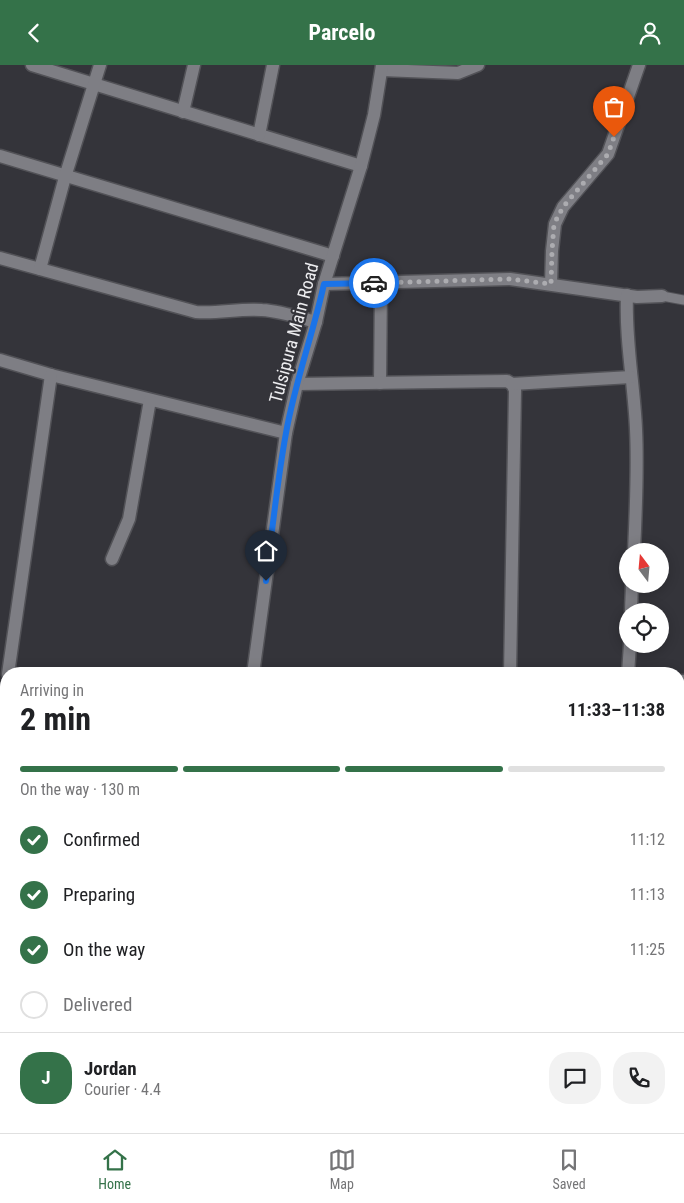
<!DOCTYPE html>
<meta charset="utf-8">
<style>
:root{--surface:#fff;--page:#f2f2f2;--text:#202124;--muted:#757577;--line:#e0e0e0;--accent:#347249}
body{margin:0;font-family:"Roboto Condensed",sans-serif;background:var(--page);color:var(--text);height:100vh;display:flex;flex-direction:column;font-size:19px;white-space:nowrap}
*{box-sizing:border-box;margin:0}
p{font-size:16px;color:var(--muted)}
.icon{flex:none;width:28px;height:28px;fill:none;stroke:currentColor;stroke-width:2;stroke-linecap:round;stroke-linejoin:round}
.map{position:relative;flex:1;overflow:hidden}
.details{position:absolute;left:0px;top:602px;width:685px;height:466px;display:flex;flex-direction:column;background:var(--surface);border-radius:20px 20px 0 0;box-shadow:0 2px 12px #0003}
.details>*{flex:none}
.needle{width:32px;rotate:344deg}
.controls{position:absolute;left:619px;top:478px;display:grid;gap:10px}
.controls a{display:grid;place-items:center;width:50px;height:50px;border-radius:50%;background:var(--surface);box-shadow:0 2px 12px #0003;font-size:25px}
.pin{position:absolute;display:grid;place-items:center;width:42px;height:42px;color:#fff;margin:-51px -21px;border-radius:50% 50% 50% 0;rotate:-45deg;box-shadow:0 0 5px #0007}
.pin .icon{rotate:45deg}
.courier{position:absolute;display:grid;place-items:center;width:50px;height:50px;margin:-25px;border:4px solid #1a73e8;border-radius:50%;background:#fff;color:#222;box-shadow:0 1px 6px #0007}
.head em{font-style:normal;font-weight:700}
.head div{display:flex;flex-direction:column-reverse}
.head{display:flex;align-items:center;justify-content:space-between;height:85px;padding:0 20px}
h1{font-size:32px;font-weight:700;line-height:38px}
.bar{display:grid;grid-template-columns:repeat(4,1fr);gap:8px 5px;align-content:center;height:60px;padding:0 20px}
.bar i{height:6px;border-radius:4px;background:var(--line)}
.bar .active{background:var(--accent)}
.bar p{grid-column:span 4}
.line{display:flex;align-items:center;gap:12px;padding:0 20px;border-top:1px solid var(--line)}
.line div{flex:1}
.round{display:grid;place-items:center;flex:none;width:52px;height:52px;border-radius:20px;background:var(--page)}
ol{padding:0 20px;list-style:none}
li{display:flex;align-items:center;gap:15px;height:55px}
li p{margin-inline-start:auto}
li .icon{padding:5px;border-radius:50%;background:var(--accent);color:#fff;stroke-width:4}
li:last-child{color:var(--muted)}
li i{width:28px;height:28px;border:2px solid var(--line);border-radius:50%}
header{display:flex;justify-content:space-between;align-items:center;height:65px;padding:0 20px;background:var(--accent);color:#fff;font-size:22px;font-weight:700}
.menu{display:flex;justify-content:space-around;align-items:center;height:70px;border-top:1px solid var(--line);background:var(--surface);font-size:14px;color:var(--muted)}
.menu a{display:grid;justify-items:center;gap:2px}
.menu .active{color:var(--accent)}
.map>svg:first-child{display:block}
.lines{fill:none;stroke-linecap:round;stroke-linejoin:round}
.lane-casing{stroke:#525257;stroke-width:11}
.street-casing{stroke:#525257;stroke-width:15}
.secondary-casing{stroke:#525257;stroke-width:15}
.lane{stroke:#7e7e84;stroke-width:9}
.street{stroke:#7e7e84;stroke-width:12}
.secondary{stroke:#7e7e84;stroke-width:12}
.done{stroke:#acacb0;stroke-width:5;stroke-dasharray:0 9}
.route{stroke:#1a73e8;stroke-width:6}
.labels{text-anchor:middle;stroke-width:4.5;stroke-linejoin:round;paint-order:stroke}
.street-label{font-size:18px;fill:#ededf0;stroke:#34343a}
</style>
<header><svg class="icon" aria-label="back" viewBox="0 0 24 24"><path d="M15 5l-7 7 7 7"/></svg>Parcelo<svg class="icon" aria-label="person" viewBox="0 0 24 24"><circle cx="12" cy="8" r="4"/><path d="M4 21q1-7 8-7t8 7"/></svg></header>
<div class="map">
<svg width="684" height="1068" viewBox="0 0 684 1068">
<rect width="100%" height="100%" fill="#34343a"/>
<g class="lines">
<defs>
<polyline id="lane" points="662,231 684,235"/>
<g id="street">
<polyline points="32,0 361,101"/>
<polyline points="382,5 458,8 478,0"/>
<polyline points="183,47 194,0"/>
<polyline points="259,70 273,0"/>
<polyline points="0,91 333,191"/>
<path d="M 0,193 L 196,247 C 218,249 240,243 262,245 C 280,246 298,252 316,257"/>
<polyline points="40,204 65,112 100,0"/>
<polyline points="324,219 510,214 637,232 662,231"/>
<polyline points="551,219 552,186 555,159 563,142 608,89 639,0"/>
<path d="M 627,230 C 625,275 634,319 636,364 C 638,405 636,445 634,486"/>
<polyline points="0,295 51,310 286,368"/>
<polyline points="380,318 381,218"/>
<polyline points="297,319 507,316 512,319 515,325 510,609"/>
<polyline points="512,319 631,312"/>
<polyline points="112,494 129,454 150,335"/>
<polyline points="631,546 632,519"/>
<polyline points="8,609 51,310"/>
<polyline points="628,609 630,579"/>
<polyline points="0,773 6,735"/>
<polyline points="0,832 6,832"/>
<polyline points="0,993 6,993"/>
<polyline points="511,1062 511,1068"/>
<polyline points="424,1068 424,1062"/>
</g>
<g id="secondary">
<polyline points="253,609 286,368 297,319 316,257 324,219 361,101 374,50 382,0"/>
<polyline points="679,616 684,616"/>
<polyline points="0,625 6,625"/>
<polyline points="225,1068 225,1062"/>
</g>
</defs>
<use href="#lane" class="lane-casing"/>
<use href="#street" class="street-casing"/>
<use href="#secondary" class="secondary-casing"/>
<use href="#lane" class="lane"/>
<use href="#street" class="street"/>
<use href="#secondary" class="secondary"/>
</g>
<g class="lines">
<polyline class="done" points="374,218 510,214 551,219 552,186 554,159 563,142 608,89 614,72"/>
<path class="route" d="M 266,516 C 272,467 277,417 286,368 C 295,317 313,269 324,219 L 374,218"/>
</g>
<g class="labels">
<g class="street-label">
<text transform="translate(294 268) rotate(-75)" y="6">Tulsipura Main Road</text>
</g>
</g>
</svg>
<div class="controls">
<a><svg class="needle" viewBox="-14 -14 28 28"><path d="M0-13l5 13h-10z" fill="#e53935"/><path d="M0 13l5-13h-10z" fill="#757577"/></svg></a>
<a><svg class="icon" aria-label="locate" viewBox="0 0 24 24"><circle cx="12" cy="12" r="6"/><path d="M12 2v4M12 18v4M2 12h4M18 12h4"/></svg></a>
</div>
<div class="pin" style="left:614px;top:72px;background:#ea580c"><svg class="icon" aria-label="bag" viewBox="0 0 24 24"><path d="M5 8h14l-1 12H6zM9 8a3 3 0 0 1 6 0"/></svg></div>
<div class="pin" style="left:266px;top:516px;background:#1f2937"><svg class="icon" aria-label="home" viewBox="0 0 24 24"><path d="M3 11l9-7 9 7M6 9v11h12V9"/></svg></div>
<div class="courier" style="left:374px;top:218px"><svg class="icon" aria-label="car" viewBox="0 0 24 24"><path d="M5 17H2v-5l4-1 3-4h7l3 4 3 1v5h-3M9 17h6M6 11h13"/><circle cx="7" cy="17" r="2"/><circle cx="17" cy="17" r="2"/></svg></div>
<section class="details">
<div class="head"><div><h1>2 min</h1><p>Arriving in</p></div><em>11:33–11:38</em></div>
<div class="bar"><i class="active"></i><i class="active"></i><i class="active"></i><i></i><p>On the way · 130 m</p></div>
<ol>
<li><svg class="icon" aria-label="check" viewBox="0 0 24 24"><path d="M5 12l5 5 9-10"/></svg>Confirmed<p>11:12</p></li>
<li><svg class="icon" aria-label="check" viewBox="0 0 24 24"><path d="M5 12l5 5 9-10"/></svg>Preparing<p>11:13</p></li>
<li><svg class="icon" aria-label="check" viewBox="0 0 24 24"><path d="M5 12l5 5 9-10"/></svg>On the way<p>11:25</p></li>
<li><i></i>Delivered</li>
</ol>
<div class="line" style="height:90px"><b class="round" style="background:var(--accent);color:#fff">J</b><div><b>Jordan</b><p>Courier · 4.4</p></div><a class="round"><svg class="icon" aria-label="chat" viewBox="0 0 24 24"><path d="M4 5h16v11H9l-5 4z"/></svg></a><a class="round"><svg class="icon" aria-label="phone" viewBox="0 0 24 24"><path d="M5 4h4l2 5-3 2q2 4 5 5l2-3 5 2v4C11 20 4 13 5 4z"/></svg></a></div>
</section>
</div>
<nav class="menu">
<a class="active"><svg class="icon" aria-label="home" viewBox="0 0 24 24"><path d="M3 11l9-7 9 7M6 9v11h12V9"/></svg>Home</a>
<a><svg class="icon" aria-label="map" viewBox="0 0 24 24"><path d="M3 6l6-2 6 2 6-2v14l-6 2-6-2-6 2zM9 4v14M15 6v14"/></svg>Map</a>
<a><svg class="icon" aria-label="saved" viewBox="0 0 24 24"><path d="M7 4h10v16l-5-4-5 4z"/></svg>Saved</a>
</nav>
